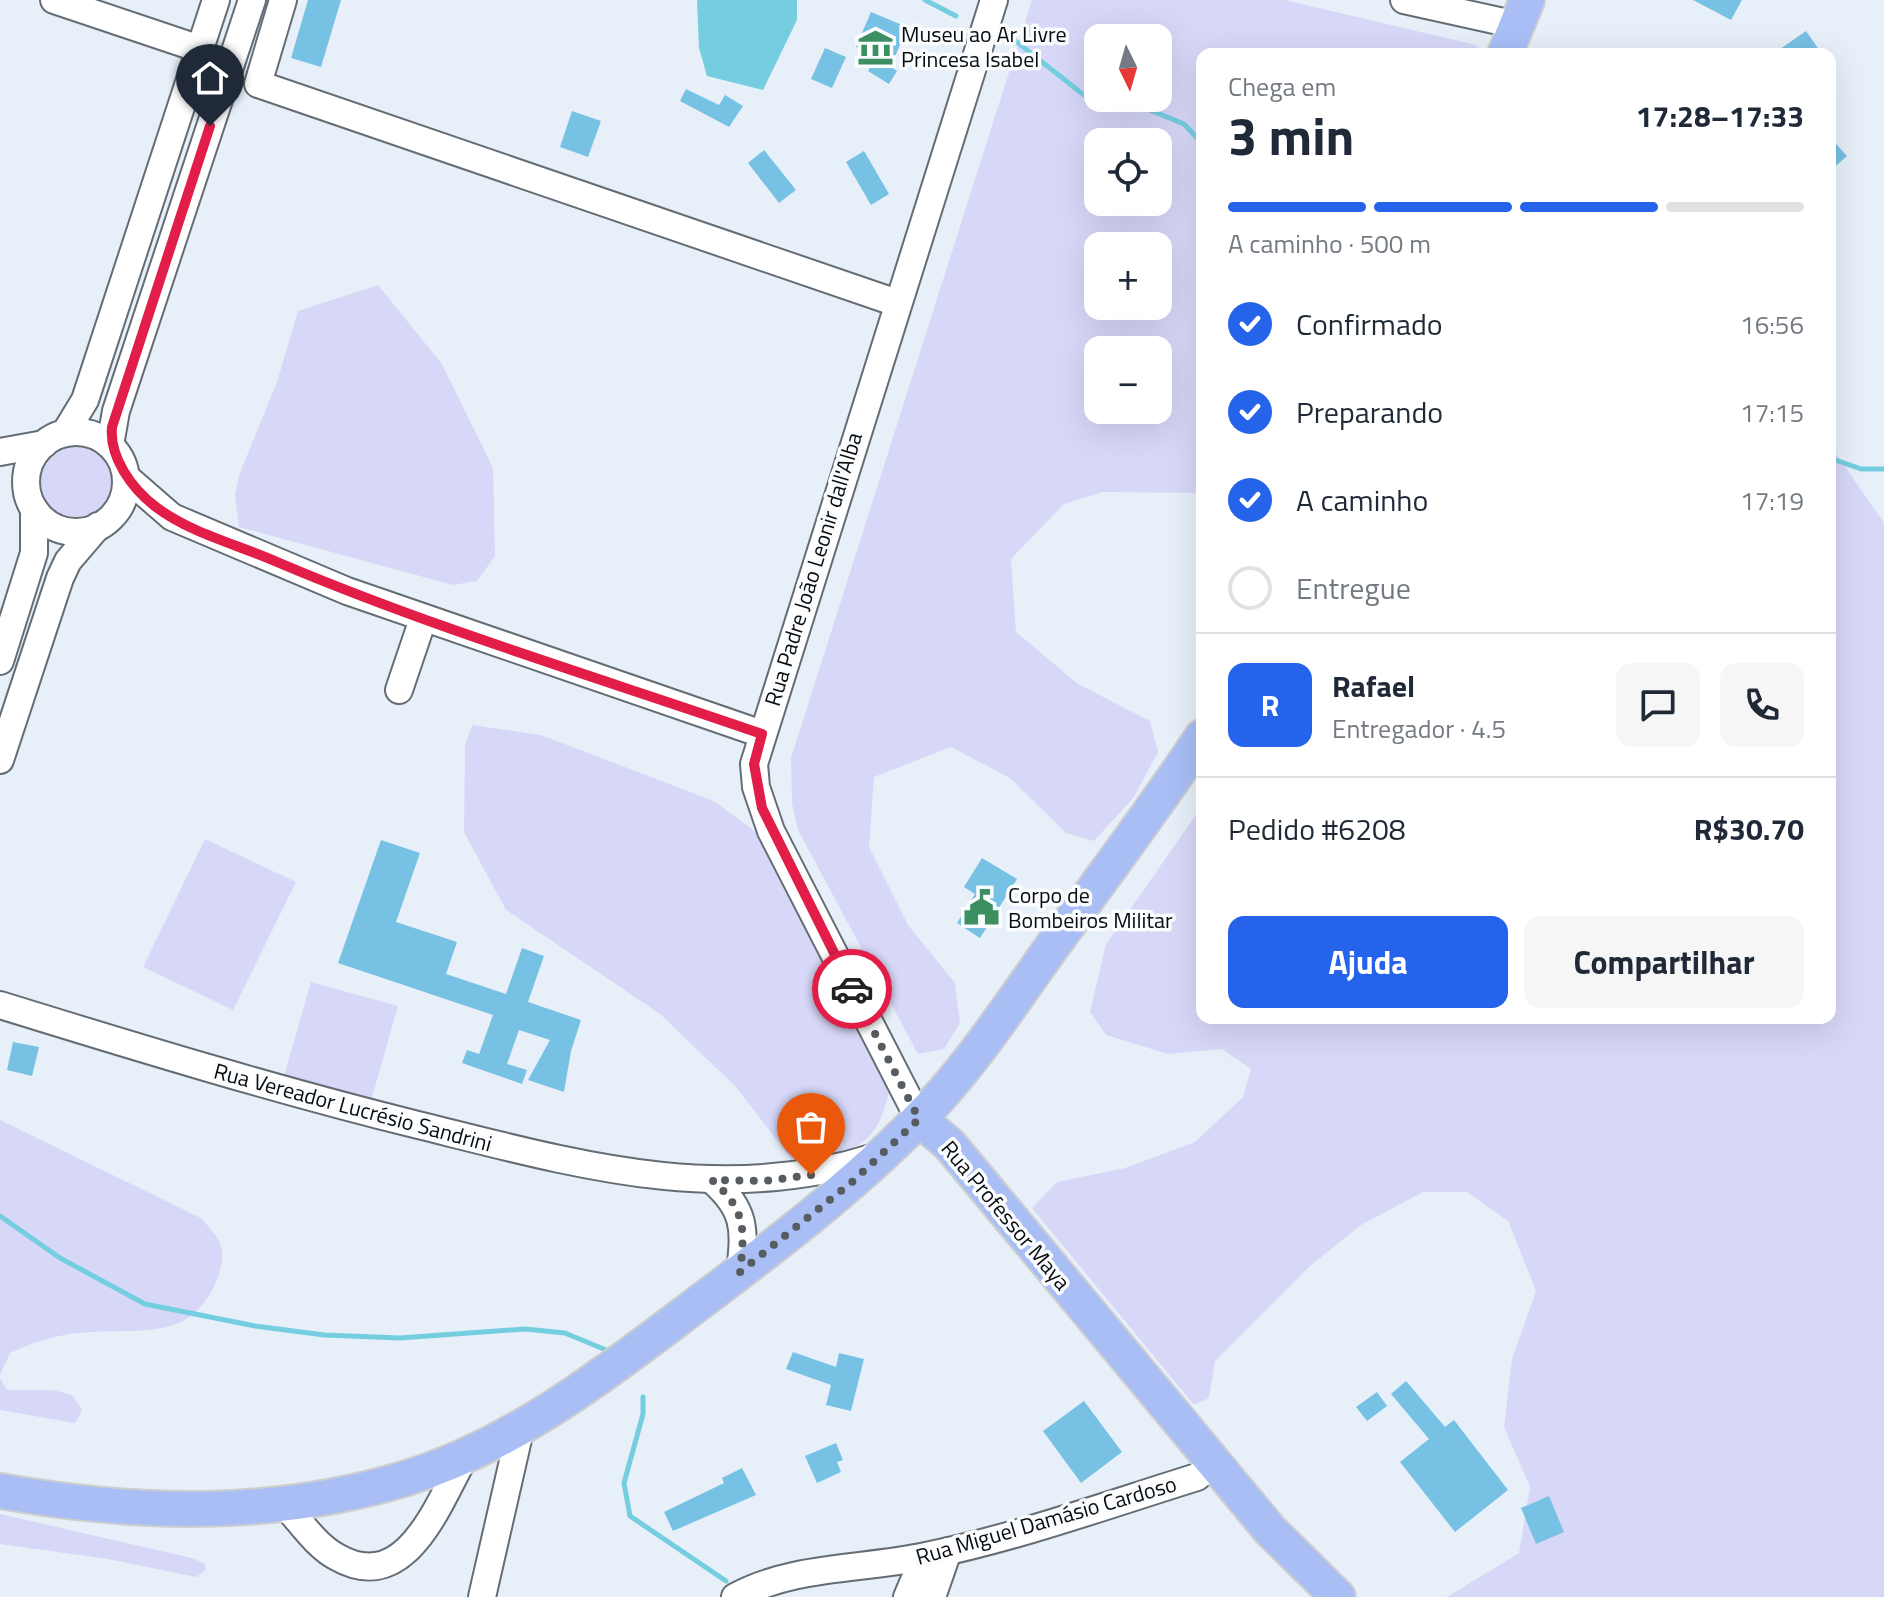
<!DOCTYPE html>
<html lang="pt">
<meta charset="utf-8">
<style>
:root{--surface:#fff;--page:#f6f6f7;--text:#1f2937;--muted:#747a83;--line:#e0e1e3;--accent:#2563eb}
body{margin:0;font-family:"Titillium Web",sans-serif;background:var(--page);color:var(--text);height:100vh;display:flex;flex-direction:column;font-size:30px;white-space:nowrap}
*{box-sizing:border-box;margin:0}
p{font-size:26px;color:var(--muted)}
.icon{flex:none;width:44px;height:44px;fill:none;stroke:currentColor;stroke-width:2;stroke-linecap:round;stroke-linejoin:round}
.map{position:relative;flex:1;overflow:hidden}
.panel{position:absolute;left:1196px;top:48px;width:640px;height:976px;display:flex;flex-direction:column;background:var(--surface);border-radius:16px;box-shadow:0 8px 32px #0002}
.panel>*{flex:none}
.needle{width:52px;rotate:175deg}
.fabs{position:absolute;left:1084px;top:24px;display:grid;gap:16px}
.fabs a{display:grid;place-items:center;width:88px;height:88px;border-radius:16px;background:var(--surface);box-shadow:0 8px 32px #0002;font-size:40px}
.pin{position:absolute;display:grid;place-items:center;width:68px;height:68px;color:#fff;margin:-82px -34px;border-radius:50% 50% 50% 0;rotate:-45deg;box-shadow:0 0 8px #0007}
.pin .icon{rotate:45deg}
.courier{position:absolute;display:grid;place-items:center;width:80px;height:80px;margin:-40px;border:6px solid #e11d48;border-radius:50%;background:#fff;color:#222;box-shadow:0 2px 10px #0007}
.head em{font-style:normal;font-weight:700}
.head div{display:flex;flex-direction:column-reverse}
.head{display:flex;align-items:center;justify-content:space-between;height:136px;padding:0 32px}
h1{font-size:52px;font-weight:700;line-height:60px}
.bar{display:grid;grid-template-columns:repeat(4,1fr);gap:12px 8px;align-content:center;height:96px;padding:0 32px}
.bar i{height:10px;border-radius:6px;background:var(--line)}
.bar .active{background:var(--accent)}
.bar p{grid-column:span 4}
.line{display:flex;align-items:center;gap:20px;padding:0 32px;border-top:2px solid var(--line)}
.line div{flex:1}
.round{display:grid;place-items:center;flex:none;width:84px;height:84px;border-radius:16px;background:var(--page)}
ol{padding:0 32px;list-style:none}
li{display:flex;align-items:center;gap:24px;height:88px}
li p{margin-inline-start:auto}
li .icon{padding:8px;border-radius:50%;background:var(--accent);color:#fff;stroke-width:4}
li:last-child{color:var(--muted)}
li i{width:44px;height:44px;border:4px solid var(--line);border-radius:50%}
.button{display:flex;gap:16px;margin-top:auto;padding:16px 32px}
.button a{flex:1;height:92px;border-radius:16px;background:var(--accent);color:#fff;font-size:32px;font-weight:700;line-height:92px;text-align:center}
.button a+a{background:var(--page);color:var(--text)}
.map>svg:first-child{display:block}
.green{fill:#d7d8f8;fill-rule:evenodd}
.water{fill:#75cee0}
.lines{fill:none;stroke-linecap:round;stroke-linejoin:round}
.stream{stroke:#75cee0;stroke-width:5}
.building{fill:#77c1e4}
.minor-casing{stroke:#646c74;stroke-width:30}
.major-casing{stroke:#cececf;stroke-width:38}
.minor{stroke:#fff;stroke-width:26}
.major{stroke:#a8bef5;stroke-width:34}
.done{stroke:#575c61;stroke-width:8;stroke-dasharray:0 14.4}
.route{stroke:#e11d48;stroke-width:10}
.labels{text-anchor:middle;stroke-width:7;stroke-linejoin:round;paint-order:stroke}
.poi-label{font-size:22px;fill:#090c0f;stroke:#fafcfe;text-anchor:start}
.street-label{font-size:22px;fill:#090c0f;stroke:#fafcfe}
</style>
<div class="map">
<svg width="1884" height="1597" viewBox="0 0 1884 1597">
<rect width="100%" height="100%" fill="#e7f0f9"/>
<g class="green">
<path d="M 1032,0 L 1285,0 L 1476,45 L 1479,54 L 1202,54 L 1202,493 L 1103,492 L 1064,504 L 1011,559 L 1016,632 L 1078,684 L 1150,721 L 1158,752 L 1134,797 L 1094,841 L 1066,833 L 1010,778 L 951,747 L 874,777 L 869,847 L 908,925 L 955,983 L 960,1023 L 944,1049 L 918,1054 L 798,830 L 792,804 L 791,758 ZM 1158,38 L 1158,98 L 1098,98 L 1098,38 ZM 1158,142 L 1158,202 L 1098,202 L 1098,142 ZM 1098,246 L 1158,246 L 1158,306 L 1098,306 ZM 1158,350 L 1158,410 L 1098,410 L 1098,350 Z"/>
<polygon points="378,285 442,364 493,468 495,556 477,581 453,585 239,527 235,495 239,475 277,382 298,311"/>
<polygon points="1830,445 1884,523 1884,1597 1447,1597 1519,1553 1530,1487 1504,1427 1512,1359 1536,1291 1508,1221 1467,1192 1423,1192 1361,1225 1310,1266 1215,1361 1209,1398 1194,1405 1032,1208 1057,1182 1125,1168 1195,1142 1243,1097 1251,1069 1222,1049 1168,1054 1106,1035 1090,1012 1106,944 1202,806 1202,1018 1830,1018"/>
<circle cx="76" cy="482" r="35"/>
<path d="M 472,725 L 541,735 L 714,801 L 760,835 L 890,1088 C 876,1154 851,1150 792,1160 L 737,1088 L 660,1014 L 506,910 L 464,832 L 465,745 Z"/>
<polygon points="205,839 296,882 233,1010 143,967"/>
<polygon points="311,982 398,1006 371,1101 284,1076"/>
<path d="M 0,1120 L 201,1218 C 207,1225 217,1235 220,1243 C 229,1270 206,1309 183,1321 C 157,1334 119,1330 92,1332 C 62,1333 36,1341 10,1353 L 0,1375 Z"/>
<polygon points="0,1378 7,1390 53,1390 72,1395 82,1410 75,1423 0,1410"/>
<polygon points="0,1514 192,1558 205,1564 206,1570 196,1577 108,1559 0,1544"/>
</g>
<polygon class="water" points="697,0 797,0 797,20 763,90 707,76 699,48"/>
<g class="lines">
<g class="stream">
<polyline points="925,0 956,16"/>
<polyline points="1008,35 1094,103 1145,108 1184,124 1202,143"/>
<polyline points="1830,458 1861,469 1884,469"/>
<polyline points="0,1216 60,1258 145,1304 255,1326 324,1335 400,1338 525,1329 565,1333 606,1350"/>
<polyline points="643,1397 643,1414 624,1483 630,1516 726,1581"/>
</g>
</g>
<g class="building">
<polygon points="308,0 341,0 321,67 291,58"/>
<polygon points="1693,0 1742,0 1731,20"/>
<polygon points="871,12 907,27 891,67 897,71 889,84 868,71 877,55 856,47"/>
<polygon points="1806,31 1822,54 1773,54"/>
<polygon points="825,48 846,57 832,88 811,79"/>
<polygon points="686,89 719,105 725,95 743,106 729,127 680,101"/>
<polygon points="572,111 601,121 588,157 560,147"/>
<polygon points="1830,137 1847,156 1830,171"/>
<polygon points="764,150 796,190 779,203 748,163"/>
<polygon points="864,151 889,194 871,205 846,162"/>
<polygon points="381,840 420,853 396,922 457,942 446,974 506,994 522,948 544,956 528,1002 581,1020 571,1051 564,1092 528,1080 550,1040 519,1030 507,1064 527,1070 522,1084 462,1063 467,1050 479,1054 493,1015 338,963"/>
<polygon points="982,858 1017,879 980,938 957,923 975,894 964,887"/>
<polygon points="13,1042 39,1047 32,1076 7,1070"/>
<polygon points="793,1352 836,1367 839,1353 864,1359 851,1411 826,1405 831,1385 786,1369"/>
<polygon points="1406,1381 1445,1427 1454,1420 1508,1490 1455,1532 1400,1462 1429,1439 1391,1394"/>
<polygon points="1377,1392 1387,1406 1367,1421 1356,1407"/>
<polygon points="1084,1401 1122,1452 1081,1483 1043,1431"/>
<polygon points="836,1443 843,1460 837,1462 841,1472 817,1483 805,1456"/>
<polygon points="742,1468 756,1495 673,1531 664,1512 724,1483 722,1478"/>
<polygon points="1549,1496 1564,1532 1536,1544 1521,1508"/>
</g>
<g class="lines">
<defs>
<g id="minor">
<polyline points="54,0 200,49"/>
<polyline points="283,0 258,84 897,303"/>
<polyline points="1404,0 1517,25"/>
<circle cx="76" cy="482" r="50"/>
<polyline points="65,433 85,400 216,0"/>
<polyline points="110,445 116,411 252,0"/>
<polyline points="0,452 44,444"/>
<polyline points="126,477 172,517 347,591 762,734"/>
<polyline points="0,661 34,553 34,509"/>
<polyline points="399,690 423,619"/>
<polyline points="0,760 60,578 68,561 98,526"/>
<path d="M 0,1005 C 139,1048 277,1090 418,1125 C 572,1163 719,1207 875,1157"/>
<polyline points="919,1119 771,831 756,787 754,764 994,0"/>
<path d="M 712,1180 C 746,1210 745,1229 740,1272"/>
<path d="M 284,1504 C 300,1521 316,1546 337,1557 C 407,1597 439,1501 465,1456"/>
<polyline points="482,1597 521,1426"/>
<path d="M 735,1597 C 794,1565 862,1570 926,1556 C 1018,1537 1107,1505 1197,1477 L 1214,1463"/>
<polyline points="907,1597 924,1557"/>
<polyline points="932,1597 948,1551"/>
</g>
<g id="major">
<polyline points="1505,54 1527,0"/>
<polyline points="919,1119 949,1144 1270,1530 1338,1597"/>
<path d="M 0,1491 C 136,1515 273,1519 407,1478 C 507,1447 593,1383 675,1321 C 758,1258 843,1196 916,1122 C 968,1070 1009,1007 1051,948 C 1102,878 1154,809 1202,737"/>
</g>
</defs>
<use href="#minor" class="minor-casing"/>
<use href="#major" class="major-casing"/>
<use href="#minor" class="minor"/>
<use href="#major" class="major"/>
</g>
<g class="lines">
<path class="done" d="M 811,1175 L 764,1181 L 712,1180 C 746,1210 745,1229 740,1272 L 852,1182 L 919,1119 L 852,989"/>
<path class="route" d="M 210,126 L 112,427 C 109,457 132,489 156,507 C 190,533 239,545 277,562 C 435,629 600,678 762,734 L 754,764 L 762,808 L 852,989"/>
</g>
<defs>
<symbol id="museum-bare" viewBox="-9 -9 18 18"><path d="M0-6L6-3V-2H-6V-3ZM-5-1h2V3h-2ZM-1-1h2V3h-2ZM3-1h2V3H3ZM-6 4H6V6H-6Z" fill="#3b8f61" stroke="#fafcfe" stroke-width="2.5" paint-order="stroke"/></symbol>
<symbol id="civic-bare" viewBox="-9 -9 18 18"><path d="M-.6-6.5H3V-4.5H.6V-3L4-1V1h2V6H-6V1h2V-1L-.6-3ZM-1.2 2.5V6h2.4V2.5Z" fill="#3b8f61" stroke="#fafcfe" stroke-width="2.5" paint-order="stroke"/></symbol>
</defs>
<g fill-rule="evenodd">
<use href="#museum-bare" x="850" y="22" width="51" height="51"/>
<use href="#civic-bare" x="956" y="882" width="51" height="51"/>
</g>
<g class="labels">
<g class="poi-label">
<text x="901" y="42">Museu ao Ar Livre<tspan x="901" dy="25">Princesa Isabel</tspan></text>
<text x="1008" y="903">Corpo de<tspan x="1008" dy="25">Bombeiros Militar</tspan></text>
</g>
<g class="street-label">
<text transform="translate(813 569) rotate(-73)" y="8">Rua Padre João Leonir dall'Alba</text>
<text transform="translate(353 1107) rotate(15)" y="8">Rua Vereador Lucrésio Sandrini</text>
<text transform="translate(1006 1215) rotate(50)" y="8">Rua Professor Maya</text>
<text transform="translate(1046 1520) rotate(-16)" y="8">Rua Miguel Damásio Cardoso</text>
</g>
</g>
</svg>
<div class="fabs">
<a><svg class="needle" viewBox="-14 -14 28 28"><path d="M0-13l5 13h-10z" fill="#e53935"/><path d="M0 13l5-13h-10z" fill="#747a83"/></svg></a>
<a><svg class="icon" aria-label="locate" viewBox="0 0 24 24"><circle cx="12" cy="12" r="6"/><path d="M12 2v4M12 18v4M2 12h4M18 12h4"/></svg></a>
<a>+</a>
<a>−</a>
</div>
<div class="pin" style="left:811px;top:1175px;background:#ea580c"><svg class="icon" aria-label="bag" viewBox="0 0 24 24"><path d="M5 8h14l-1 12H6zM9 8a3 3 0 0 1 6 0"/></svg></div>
<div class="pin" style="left:210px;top:126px;background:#1f2937"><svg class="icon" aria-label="home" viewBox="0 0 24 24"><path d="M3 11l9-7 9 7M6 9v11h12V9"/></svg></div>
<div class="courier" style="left:852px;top:989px"><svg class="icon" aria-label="car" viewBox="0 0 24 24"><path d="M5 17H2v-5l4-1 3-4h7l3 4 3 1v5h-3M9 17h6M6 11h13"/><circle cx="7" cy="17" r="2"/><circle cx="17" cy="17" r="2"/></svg></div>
<section class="panel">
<div class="head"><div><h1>3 min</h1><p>Chega em</p></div><em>17:28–17:33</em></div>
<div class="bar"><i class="active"></i><i class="active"></i><i class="active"></i><i></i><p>A caminho · 500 m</p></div>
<ol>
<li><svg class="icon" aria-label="check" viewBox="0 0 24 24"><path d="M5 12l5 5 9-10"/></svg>Confirmado<p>16:56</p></li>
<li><svg class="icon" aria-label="check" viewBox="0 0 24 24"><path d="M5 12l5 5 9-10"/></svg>Preparando<p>17:15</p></li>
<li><svg class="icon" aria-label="check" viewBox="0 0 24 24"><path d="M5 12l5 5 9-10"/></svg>A caminho<p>17:19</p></li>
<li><i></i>Entregue</li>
</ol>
<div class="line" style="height:144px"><b class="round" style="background:var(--accent);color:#fff">R</b><div><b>Rafael</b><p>Entregador · 4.5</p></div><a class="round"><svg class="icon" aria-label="chat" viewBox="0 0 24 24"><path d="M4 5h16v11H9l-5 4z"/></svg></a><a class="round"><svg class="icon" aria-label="phone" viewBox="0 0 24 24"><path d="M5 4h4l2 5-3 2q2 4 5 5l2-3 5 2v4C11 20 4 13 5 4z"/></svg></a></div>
<div class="line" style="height:104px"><div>Pedido #6208</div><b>R$30.70</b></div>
<div class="button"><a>Ajuda</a><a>Compartilhar</a></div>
</section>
</div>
